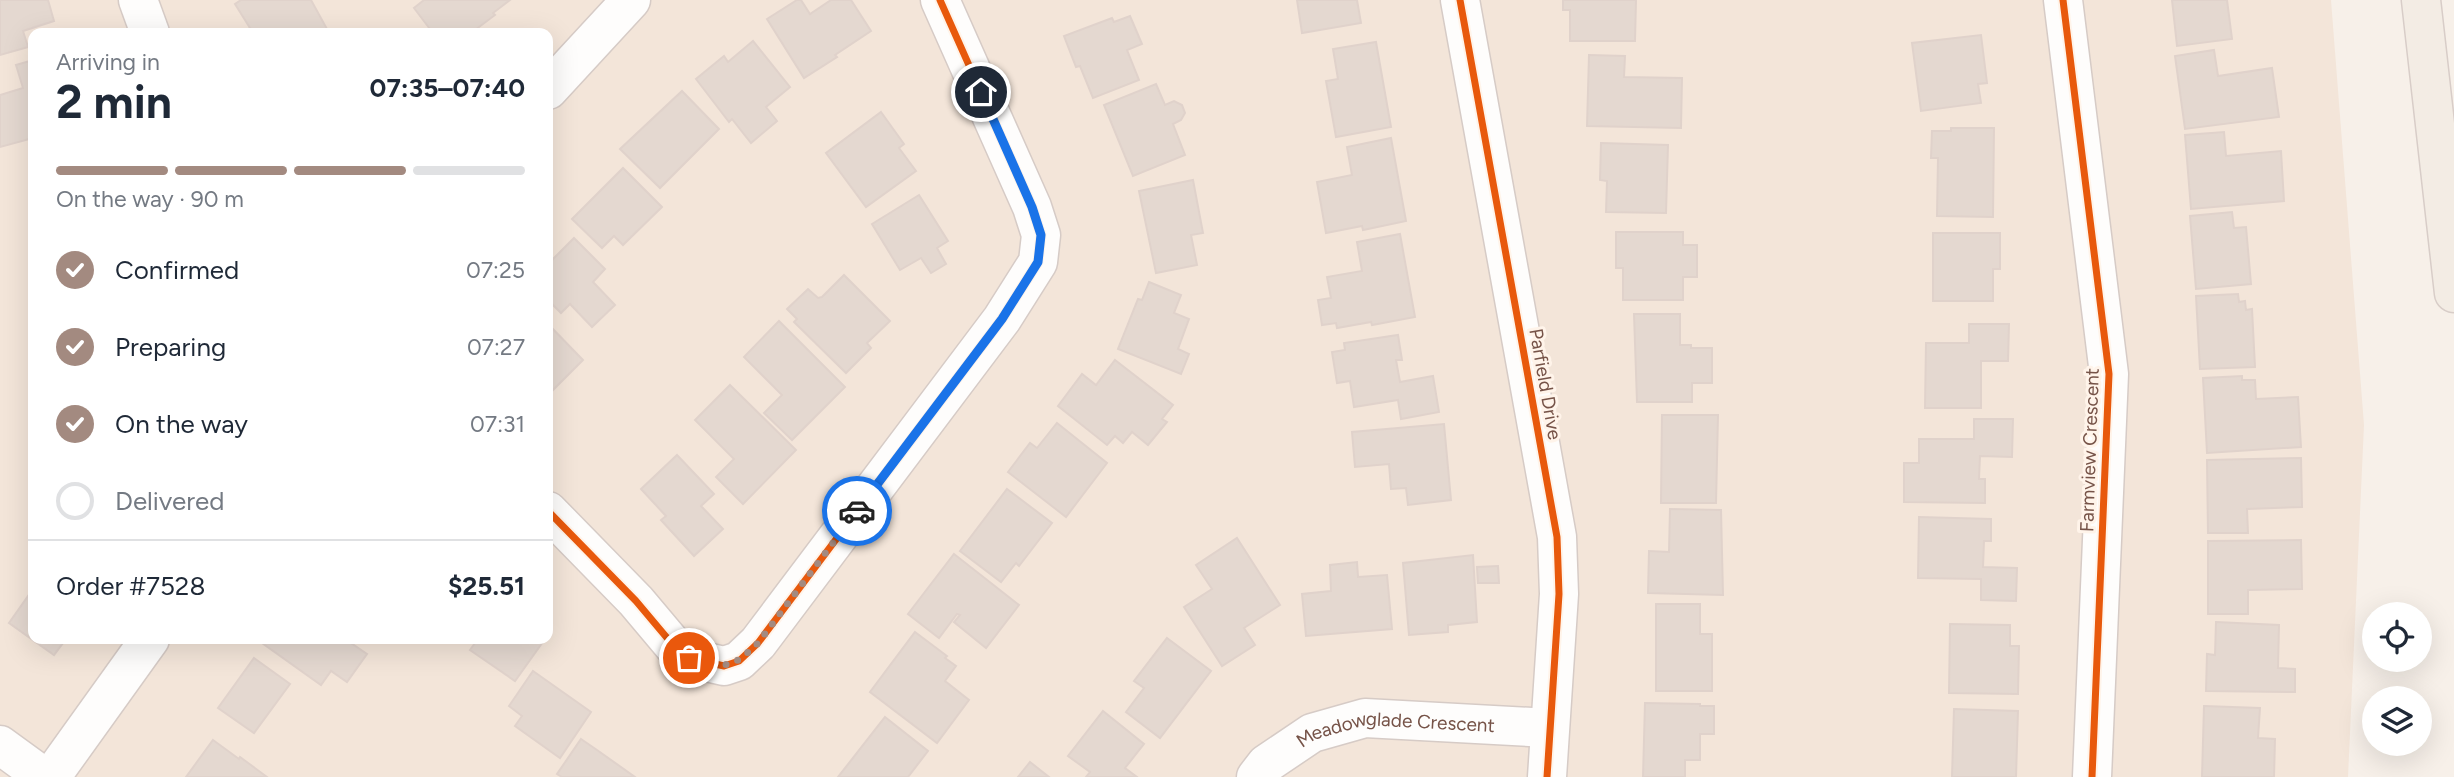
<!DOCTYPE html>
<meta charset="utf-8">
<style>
:root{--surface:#fff;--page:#f2f2f3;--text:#1f2937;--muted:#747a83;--line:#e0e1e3;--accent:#a38a80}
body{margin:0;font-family:Figtree,sans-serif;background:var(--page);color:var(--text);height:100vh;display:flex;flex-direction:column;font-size:26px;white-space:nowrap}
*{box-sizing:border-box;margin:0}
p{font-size:23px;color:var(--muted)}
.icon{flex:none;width:38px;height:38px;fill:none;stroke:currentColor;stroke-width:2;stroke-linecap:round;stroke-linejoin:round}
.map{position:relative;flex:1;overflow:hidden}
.side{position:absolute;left:28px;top:28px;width:525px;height:616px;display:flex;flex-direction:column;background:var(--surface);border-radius:14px;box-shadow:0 7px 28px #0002}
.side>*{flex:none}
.tools{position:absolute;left:2362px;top:602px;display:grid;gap:14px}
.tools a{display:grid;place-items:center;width:70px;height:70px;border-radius:50%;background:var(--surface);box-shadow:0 7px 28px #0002;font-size:35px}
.pin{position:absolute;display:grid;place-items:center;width:60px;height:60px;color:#fff;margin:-30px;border:4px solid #fff;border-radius:50%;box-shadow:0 2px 7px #0007}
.courier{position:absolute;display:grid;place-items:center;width:70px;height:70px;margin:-35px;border:5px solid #1a73e8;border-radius:50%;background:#fff;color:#222;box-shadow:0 2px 9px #0007}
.overview em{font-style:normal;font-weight:700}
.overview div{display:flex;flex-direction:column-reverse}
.overview{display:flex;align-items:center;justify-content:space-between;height:119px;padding:0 28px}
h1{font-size:46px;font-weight:700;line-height:52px}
.bar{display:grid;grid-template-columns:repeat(4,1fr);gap:10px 7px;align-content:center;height:84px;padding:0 28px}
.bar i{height:9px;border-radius:5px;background:var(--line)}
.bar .on{background:var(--accent)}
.bar p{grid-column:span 4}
.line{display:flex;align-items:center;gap:18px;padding:0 28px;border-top:2px solid var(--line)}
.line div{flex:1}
ol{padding:0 28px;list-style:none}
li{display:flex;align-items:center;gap:21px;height:77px}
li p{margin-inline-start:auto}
li .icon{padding:7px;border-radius:50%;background:var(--accent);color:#fff;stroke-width:4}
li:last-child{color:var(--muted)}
li i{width:38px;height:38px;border:4px solid var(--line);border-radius:50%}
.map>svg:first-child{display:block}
.residential{fill:#f3e5d9;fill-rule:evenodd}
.building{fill:#e4d8d0;stroke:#e0d2cb;stroke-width:2}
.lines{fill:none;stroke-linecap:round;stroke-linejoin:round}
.minor-casing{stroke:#d6cbc6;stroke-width:41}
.major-casing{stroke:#d8cdc8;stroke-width:41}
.minor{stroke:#fefdfc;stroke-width:38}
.major{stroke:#f3ece4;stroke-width:38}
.cycleway-casing{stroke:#fff4ea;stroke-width:11}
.cycleway{stroke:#e8590c;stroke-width:7}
.done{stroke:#a38a80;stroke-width:7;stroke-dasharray:0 12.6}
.route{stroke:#1a73e8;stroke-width:9}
.labels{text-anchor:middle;stroke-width:6;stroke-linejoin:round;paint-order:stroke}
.street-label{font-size:19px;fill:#765348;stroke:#fff4ea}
</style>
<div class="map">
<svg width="2454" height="777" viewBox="0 0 2454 777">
<rect width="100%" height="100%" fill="#f7f0e9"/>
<path class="residential" d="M 0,0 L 2331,0 L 2364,425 L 2348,777 L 0,777 ZM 33,33 L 548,33 L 548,639 L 33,639 Z"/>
<g class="building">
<polygon points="0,0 48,0 54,21 23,31 28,47 0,55"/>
<polygon points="241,0 311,0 327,29 320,33 246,33 245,31 250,28 235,4"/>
<polygon points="424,0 510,0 493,13 495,15 471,33 433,33 414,8"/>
<polygon points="797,0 801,0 810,14 831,0 851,0 871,31 835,55 837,57 804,78 767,19"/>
<polygon points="1297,0 1357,0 1361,23 1302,33"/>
<polygon points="1563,0 1636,0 1635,41 1570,41 1570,10 1563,10"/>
<polygon points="2172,0 2227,0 2232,39 2177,46"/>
<polygon points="1130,16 1142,44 1127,50 1139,80 1093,98 1080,66 1076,67 1064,36 1112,18 1114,22"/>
<polygon points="1981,35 1987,83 1978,84 1981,103 1921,111 1912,43"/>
<polygon points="753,41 790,87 766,107 777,121 751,143 732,119 729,122 696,79 724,56 728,62"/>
<polygon points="1376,42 1391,127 1336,137 1326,81 1338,79 1333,49"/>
<polygon points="2214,50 2218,76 2272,68 2279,117 2185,129 2175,56"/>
<polygon points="1589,55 1625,56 1624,77 1682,78 1681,128 1587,126"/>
<polygon points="33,60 33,138 0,147 0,95 23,88 16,65"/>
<polygon points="1156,84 1165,105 1174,101 1182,105 1185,113 1181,120 1173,124 1185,155 1133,176 1104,105"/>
<polygon points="682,91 719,129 660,188 620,149"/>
<polygon points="881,112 904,144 899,148 916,171 866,207 826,153"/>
<polygon points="1951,128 1994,128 1993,217 1937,216 1938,158 1931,158 1932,131 1951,131"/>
<polygon points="2224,132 2226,156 2281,151 2284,201 2191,209 2185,135"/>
<polygon points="1391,138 1406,221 1363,230 1362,226 1326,233 1317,182 1352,175 1347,147"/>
<polygon points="1601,143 1668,145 1666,213 1606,212 1607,181 1600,180"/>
<polygon points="623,168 662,207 623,245 614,236 602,248 572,219"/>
<polygon points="1193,180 1203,233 1191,235 1197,265 1156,273 1139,191"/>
<polygon points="919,195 948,241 937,248 946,264 931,273 921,258 900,270 872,224"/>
<polygon points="2232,212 2234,228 2246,227 2251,284 2196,289 2190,216"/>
<polygon points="1616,232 1683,232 1683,245 1697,245 1697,277 1683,277 1683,300 1623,300 1623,268 1616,268"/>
<polygon points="1933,233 2000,233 2000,269 1993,269 1993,301 1933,301"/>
<polygon points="1400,234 1415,317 1372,325 1371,322 1337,328 1336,323 1322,325 1318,300 1331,298 1327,277 1362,271 1357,242"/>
<polygon points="574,238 605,269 593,282 615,305 592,327 570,304 561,313 548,300 548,264"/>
<polygon points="844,275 890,321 867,343 871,348 846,373 794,322 797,319 787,309 808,289 818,298 822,297"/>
<polygon points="1149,282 1181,295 1174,313 1189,319 1178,349 1189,354 1181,374 1118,349 1138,299 1142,300"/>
<polygon points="2238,294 2239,302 2245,301 2246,310 2252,309 2255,367 2200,369 2196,296"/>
<polygon points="1634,314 1680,314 1680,345 1691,345 1691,348 1712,348 1712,383 1692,383 1692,402 1637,402"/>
<polygon points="779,321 845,387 792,440 764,413 782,395 744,357"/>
<polygon points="548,324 583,360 548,395"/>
<polygon points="1969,324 2009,324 2008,361 1981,361 1981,408 1925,408 1926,343 1969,343"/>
<polygon points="1398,335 1402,360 1396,360 1400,382 1433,376 1439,412 1401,419 1398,400 1354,407 1350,381 1337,383 1332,352 1345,350 1344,343"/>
<polygon points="1115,360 1173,405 1162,419 1167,422 1148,445 1132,432 1123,443 1115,436 1107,445 1058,406 1082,374 1096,385"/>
<polygon points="2242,376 2242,380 2255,380 2256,399 2298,397 2301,447 2207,453 2203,378"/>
<polygon points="730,385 796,450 743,504 716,477 734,459 695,420"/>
<polygon points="1662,415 1718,415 1716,503 1661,503"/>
<polygon points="1974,419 2013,419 2012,457 1980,456 1979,479 1985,479 1985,503 1904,502 1904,463 1919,463 1919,439 1974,439"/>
<polygon points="1057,423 1107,463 1066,517 1008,472 1030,443 1037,448"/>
<polygon points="1444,424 1451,500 1408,505 1406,488 1391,489 1389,464 1355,467 1352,432"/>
<polygon points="677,455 714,494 701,506 723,529 694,556 661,520 666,516 641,489"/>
<polygon points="2301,458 2302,507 2247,509 2248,533 2208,533 2207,460"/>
<polygon points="1007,489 1052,523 1019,566 1016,563 1001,582 960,551"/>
<polygon points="1670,509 1721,510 1723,595 1648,593 1649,551 1669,552"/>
<polygon points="1919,517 1991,519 1991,541 1984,541 1983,567 2017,568 2016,601 1981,600 1981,579 1918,578"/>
<polygon points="1237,538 1280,605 1244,628 1255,645 1222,666 1184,607 1212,589 1196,565"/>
<polygon points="2301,540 2302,589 2248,590 2248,614 2208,614 2208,541"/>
<polygon points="954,554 1019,605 986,648 954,622 960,615 957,614 939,638 908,614"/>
<polygon points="1473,555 1477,622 1448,625 1448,632 1409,635 1403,563"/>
<polygon points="1357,562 1358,577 1387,575 1392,629 1306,636 1302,594 1331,591 1330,565"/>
<polygon points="1498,566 1499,583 1478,583 1477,567"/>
<polygon points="33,589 33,639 66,639 54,655 9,623"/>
<polygon points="1656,604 1700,604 1700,634 1712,634 1712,691 1656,691"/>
<polygon points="2216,622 2279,625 2278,668 2295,669 2295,692 2206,691 2207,654 2215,655"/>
<polygon points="1950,624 2010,625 2010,646 2019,646 2018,694 1949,693"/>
<polygon points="915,632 947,656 945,658 956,666 945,681 969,700 937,743 870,692"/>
<polygon points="1167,638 1211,671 1160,738 1126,712 1144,688 1134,681"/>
<polygon points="265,639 354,639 351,643 367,654 347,682 331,671 321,685 262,643"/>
<polygon points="478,639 545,639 515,681 470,650"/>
<polygon points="254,658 290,684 254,733 218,708"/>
<polygon points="533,671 591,712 560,758 515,726 522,716 509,706"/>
<polygon points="1645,703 1700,704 1700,706 1714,706 1714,734 1700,734 1700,760 1685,760 1685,777 1643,777"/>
<polygon points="2204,706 2260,708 2258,738 2275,739 2274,777 2202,777"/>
<polygon points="1954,709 2018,711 2016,777 1952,777"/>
<polygon points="1103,711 1144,744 1125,768 1137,777 1086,777 1090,772 1068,756"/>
<polygon points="885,717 928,751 908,777 838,777"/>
<polygon points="581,739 597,750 635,777 562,777 557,774"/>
<polygon points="213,740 239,759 240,757 267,777 186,777"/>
<polygon points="1030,762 1049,777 1018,777"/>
</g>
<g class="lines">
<defs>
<g id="minor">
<polyline points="138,0 150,33"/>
<polyline points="1460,0 1557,537 1559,594 1547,777"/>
<polyline points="2063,0 2109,374 2092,777"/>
<polyline points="548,90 631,0"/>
<polyline points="548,511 636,601 673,645 689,658 724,666 739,661 758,643 1002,319 1038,262 1041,235 1032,207 940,0"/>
<polyline points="0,745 44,777"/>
<polyline points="51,777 150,639"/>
<path id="s1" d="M 1256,777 L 1266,764 L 1312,733 L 1365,718 L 1549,728"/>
</g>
<polyline id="major" points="2421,0 2454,293"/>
</defs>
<use href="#minor" class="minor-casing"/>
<use href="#major" class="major-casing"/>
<use href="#minor" class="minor"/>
<use href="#major" class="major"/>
<defs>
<g id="cycleway">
<polyline points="1460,0 1557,537 1559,594 1547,777"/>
<polyline points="2063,0 2109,374 2092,777"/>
<polyline points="548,511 636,601 673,645 689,658 724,666 739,661 758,643 1002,319 1038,262 1041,235 1032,207 940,0"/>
</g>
</defs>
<use href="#cycleway" class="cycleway-casing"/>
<use href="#cycleway" class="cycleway"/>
</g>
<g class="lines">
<path class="done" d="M 689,658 C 726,668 730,670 758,643 L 857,511"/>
<polyline class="route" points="857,511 1002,319 1038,262 1041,235 1032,207 981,92"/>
</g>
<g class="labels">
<g class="street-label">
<text transform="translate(1546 384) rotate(80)" y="7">Parfield Drive</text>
<text transform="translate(2089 450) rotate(-88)" y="7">Farmview Crescent</text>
<text dy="7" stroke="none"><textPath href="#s1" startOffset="156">Meadowglade Crescent</textPath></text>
</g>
</g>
</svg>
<div class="tools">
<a><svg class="icon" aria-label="locate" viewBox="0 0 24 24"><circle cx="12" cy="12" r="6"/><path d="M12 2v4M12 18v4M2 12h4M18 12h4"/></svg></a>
<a><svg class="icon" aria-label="layers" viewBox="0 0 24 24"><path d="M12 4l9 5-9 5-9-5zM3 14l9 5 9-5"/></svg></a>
</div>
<div class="pin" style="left:689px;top:658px;background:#ea580c"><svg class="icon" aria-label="bag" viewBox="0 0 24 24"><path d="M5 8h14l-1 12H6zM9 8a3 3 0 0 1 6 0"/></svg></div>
<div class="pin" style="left:981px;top:92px;background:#1f2937"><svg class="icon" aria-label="home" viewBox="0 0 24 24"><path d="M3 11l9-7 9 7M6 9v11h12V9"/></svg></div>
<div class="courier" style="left:857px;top:511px"><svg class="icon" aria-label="car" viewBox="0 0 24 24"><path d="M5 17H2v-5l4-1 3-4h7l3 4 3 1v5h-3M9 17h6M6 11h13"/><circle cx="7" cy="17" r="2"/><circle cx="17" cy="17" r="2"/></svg></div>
<section class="side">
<div class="overview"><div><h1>2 min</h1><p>Arriving in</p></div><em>07:35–07:40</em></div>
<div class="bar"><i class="on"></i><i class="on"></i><i class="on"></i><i></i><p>On the way · 90 m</p></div>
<ol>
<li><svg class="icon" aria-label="check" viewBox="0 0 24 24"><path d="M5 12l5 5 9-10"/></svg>Confirmed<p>07:25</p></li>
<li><svg class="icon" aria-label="check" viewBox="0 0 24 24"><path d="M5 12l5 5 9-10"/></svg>Preparing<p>07:27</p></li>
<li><svg class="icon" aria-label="check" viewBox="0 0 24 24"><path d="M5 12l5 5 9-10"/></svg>On the way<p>07:31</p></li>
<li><i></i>Delivered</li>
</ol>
<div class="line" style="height:91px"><div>Order #7528</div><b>$25.51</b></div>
</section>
</div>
